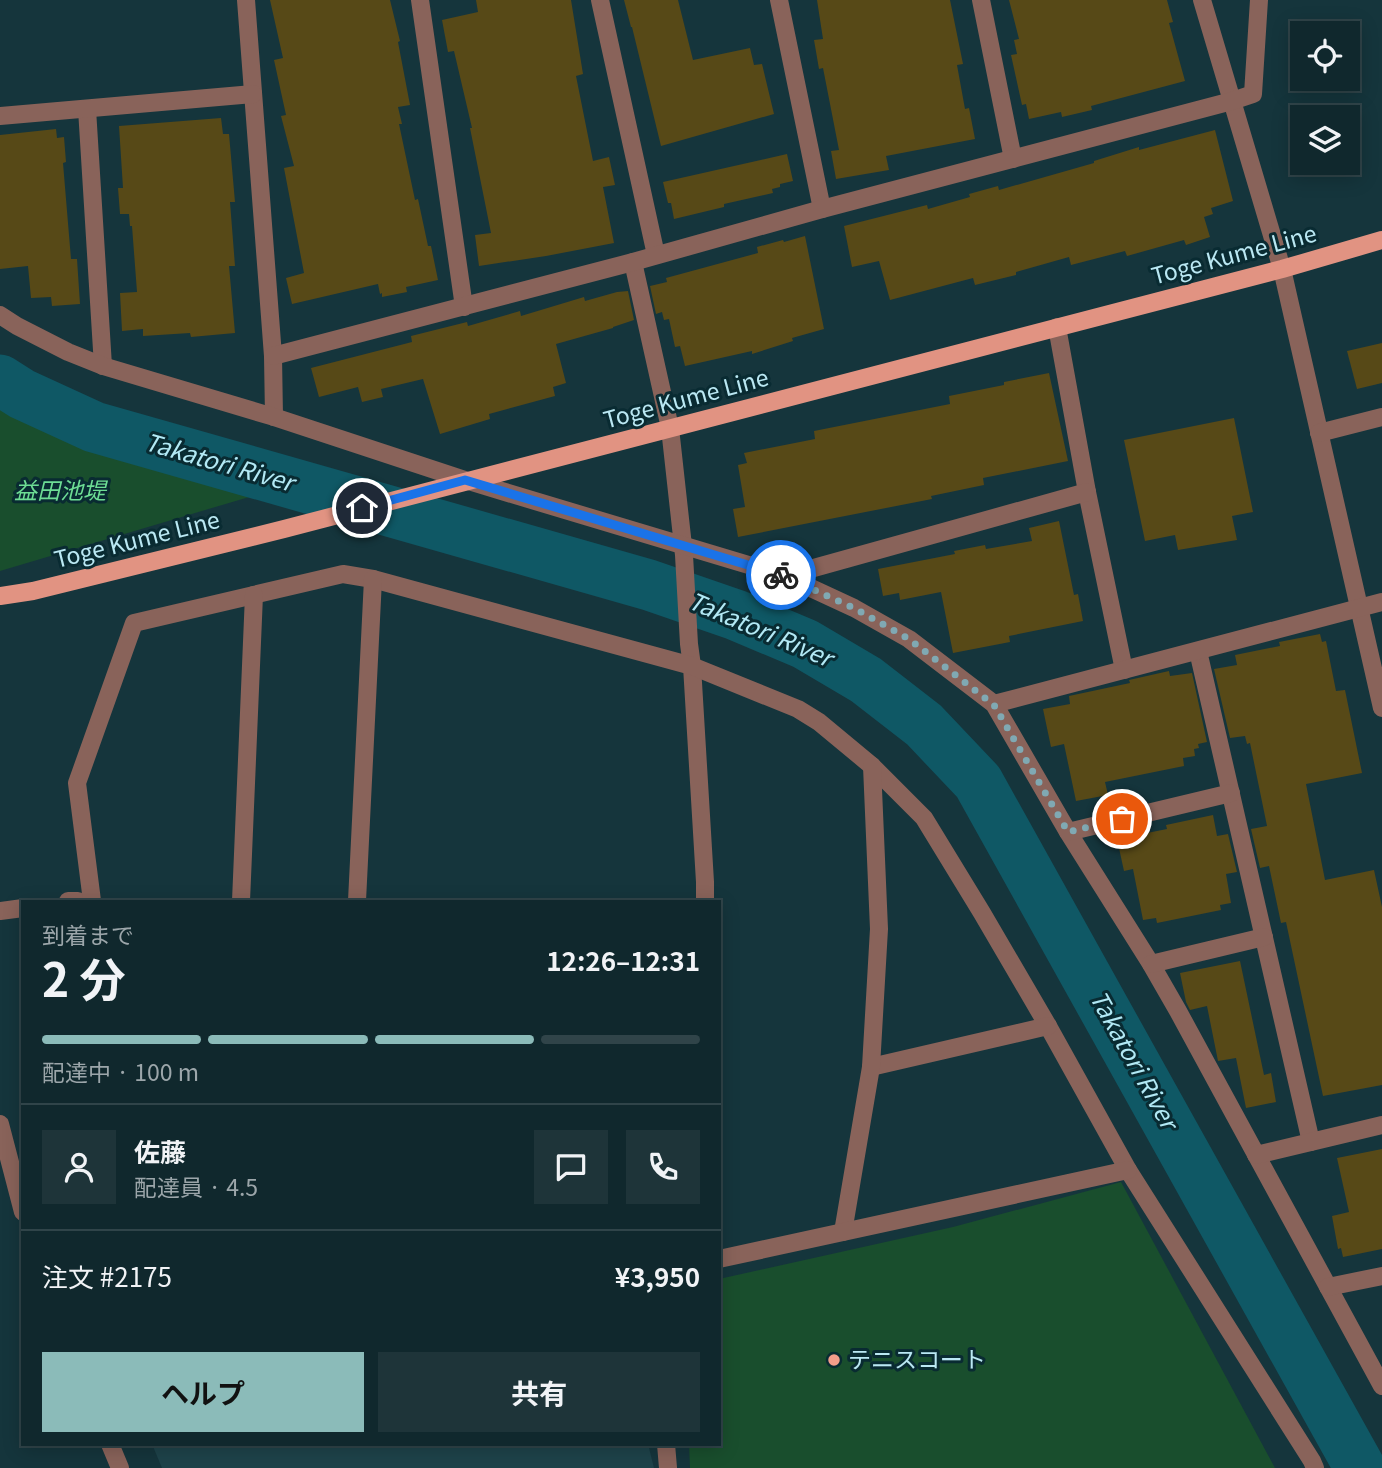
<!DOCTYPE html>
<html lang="ja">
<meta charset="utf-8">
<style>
:root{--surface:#10282d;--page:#1e3439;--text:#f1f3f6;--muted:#9ca6aa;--line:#304449;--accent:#8bbbb9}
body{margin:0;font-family:Georgia,"Noto Sans JP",serif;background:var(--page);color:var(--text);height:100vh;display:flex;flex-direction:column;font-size:26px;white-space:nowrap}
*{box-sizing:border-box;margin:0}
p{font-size:23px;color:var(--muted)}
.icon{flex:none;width:38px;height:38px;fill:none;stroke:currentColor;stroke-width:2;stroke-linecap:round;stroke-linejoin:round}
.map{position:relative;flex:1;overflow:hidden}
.side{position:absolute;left:21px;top:900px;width:700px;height:546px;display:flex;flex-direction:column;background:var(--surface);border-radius:0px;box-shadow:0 4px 18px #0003,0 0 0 2px var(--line)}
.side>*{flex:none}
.controls{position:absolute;left:1290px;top:21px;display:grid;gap:14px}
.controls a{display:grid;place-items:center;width:70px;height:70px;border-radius:0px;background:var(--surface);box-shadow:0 4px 18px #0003,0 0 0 2px var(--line);font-size:35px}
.pin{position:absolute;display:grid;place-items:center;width:60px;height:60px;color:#fff;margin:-30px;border:4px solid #fff;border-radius:50%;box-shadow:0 2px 7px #0007}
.courier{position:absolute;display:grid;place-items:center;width:70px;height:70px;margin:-35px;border:5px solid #1a73e8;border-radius:50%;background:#fff;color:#222;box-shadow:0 2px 9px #0007}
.overview em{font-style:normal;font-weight:700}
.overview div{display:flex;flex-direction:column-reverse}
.overview{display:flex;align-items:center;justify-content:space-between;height:119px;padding:0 21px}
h1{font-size:46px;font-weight:700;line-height:52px}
.bar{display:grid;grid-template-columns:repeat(4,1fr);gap:10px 7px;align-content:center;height:84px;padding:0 21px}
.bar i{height:9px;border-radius:5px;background:var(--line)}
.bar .current{background:var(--accent)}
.bar p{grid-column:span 4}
.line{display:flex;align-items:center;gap:18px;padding:0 21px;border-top:2px solid var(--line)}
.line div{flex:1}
.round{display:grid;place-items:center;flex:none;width:74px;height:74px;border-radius:0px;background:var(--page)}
.action{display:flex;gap:14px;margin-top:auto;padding:14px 21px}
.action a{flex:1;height:80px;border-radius:0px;background:var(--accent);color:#111;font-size:28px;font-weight:700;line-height:80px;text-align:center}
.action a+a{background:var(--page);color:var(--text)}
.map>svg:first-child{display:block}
.built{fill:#1e434a}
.green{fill:#194e2d}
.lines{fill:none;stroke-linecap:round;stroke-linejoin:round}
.river{stroke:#0f5865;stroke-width:51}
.building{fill:#574917}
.minor{stroke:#89635a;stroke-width:18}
.major{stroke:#e19382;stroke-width:18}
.done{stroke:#80a9b3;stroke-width:7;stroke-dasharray:0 12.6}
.route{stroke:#1a73e8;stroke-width:9}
.poi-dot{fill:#f49e8a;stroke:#092b32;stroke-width:2.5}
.labels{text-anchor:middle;stroke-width:6;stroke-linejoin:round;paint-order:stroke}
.street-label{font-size:23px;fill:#bae8f3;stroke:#092b32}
.park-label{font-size:23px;font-style:italic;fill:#6ddd94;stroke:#092b32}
.poi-label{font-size:23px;fill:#bae8f3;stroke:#092b32;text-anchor:start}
.water-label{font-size:24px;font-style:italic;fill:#b2e9f5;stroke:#092b32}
</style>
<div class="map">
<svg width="1382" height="1468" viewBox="0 0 1382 1468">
<rect width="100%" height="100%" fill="#15353c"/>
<polygon class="built" points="152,1444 648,1444 654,1468 162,1468"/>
<g class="green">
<polygon points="0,397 20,410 87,439 182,476 259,494 0,571"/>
<polygon points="1121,1182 1275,1468 690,1468 689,1444 719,1444 719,1279 953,1227"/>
</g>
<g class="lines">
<polyline class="river" points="0,380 22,394 94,427 649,585 736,615 805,644 866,680 924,725 978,782 1360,1468"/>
</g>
<g class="building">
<polygon points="270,0 390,0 400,41 398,42 410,105 398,107 402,124 399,124 415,200 418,199 428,246 431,246 438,280 406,287 407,292 382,297 382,293 380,294 378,284 292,304 286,278 304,273 284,168 294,166 281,116 286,115 274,60 283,58"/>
<polygon points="476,0 571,0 583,74 576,76 593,161 609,157 615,185 603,187 614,243 546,256 479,266 475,235 491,233 470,128 472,128 454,51 448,52 442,20 478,12"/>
<polygon points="624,0 678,0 693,60 750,48 754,65 762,64 774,114 661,146 632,27 631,27"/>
<polygon points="817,0 950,0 963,64 957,65 965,109 969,108 975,139 886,156 889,170 836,179 831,151 839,150 823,68 819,69 814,40 823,39"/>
<polygon points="1009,0 1167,0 1173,22 1169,23 1185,81 1091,106 1092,110 1062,117 1061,112 1029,119 1026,104 1022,105 1011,55 1017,54 1014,40 1019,39"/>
<polygon points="221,118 223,134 229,134 235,202 230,202 235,266 229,266 235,333 191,337 190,333 143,336 143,329 122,331 120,293 137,292 132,226 130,226 129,214 120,214 118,188 123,188 119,126"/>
<polygon points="56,129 57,138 64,137 66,162 63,163 71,259 77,259 80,304 52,306 51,297 31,298 28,266 0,269 0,135"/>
<polygon points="1215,130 1233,201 1211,208 1213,214 1204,217 1210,237 1186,245 1184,240 1127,256 1125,251 1071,265 1069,257 1016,272 1016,275 975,285 973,278 890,300 879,261 852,267 844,226 927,205 928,209 970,197 969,194 998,186 999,190 1094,163 1094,161 1139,147 1139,150"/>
<polygon points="787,154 793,181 780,184 780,187 772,189 773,193 724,204 724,207 674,219 671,203 668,203 663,182"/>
<polygon points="805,236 824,329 792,338 793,341 752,354 752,351 685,366 680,346 675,347 669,319 664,320 662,312 656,314 650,286 667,282 666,278 758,253 757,247 783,240 784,242"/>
<polygon points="628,291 634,320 613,327 613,328 556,344 566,383 553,387 555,396 489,414 490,419 440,434 423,379 381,389 383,397 362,402 358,387 319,397 311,368 412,342 411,336 467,322 468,326 520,311 521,316 584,297 585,301 617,292"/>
<polygon points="1382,343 1382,383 1357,389 1347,351"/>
<polygon points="1049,373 1068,461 983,478 984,485 931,496 932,499 738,537 733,509 745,507 738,465 747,463 744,453 815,439 814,431 950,404 949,396 1004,385 1004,382"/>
<polygon points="1234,418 1253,512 1232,516 1237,540 1178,550 1175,535 1145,541 1124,440"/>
<polygon points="1059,521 1074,595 1078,594 1083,621 1009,636 1010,642 953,653 941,592 900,600 899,593 883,596 878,569 955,554 954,551 985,545 986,549 1032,541 1029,528"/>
<polygon points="1320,634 1322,642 1326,641 1336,691 1345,690 1362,773 1306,784 1325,880 1374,870 1382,907 1382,1085 1323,1096 1286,922 1281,923 1269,866 1260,868 1251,829 1267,826 1250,743 1247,744 1245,736 1230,738 1214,669 1237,665 1235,655 1280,646 1279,642"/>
<polygon points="1169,671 1170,676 1192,673 1207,742 1198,744 1199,748 1194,749 1195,756 1183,758 1184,766 1105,782 1108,795 1076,801 1064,744 1051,747 1043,709 1070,704 1069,696 1130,683 1129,680"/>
<polygon points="1213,815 1217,836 1228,834 1237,872 1226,874 1231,903 1220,905 1221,910 1157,923 1156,918 1143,920 1133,869 1124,871 1117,839 1167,829 1166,825"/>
<polygon points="1240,961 1264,1075 1271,1073 1276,1102 1246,1108 1236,1058 1218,1061 1207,1006 1190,1010 1186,1002 1180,973"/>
<polygon points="1382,1149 1382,1249 1343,1257 1341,1248 1338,1249 1332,1216 1349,1212 1337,1158"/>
</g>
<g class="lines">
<g class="minor">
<polyline points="246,0 273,356 274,417"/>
<polyline points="420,0 464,307"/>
<polyline points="600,0 656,255"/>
<polyline points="779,0 822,209"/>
<polyline points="981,0 1013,159"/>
<polyline points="1202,0 1282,269 1382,708"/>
<polyline points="87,109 103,366"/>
<polyline points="0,116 253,94"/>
<polyline points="633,262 670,428 684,555 689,644 692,666 705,882 705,901"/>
<polyline points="0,315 17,326 68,352 103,366 274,417 465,480 785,576 854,608 909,639 994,704 1068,832 1151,964 1178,1011 1382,1386"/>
<polyline points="1057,327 1087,492 1124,670"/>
<polyline points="273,356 633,262 822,209 1232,101 1253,94 1259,0"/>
<polyline points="1319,433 1382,417"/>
<polyline points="785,576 1087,492"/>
<polyline points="1198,651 1311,1142"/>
<polyline points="994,704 1382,602"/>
<polyline points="1068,832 1231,793"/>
<polyline points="68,901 78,901"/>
<polyline points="92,901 77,783 134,623 343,574 373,579 692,666 798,709 819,722 872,766 924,818 982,913 1048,1026 1128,1170 1312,1461 1315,1468"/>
<polyline points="241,901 254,595"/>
<polyline points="357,901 373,579"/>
<polyline points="0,911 23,908"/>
<polyline points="1151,964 1264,937"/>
<polyline points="871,1067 1048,1026"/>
<polyline points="0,1124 23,1212"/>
<polyline points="1256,1155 1382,1125"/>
<polyline points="843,1232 871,1067 879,929 872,766"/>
<polyline points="719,1259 1128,1170"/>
<polyline points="1328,1287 1382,1276"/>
<polyline points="110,1444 120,1468"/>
<polyline points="666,1444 668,1468"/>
</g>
<polyline class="major" points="0,596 33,591 284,529 1282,269 1382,240"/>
</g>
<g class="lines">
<polyline class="done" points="781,575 854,608 909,639 994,705 1068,832 1122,819"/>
<polyline class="route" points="362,508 465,480 781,575"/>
</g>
<circle class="poi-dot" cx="834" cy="1360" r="7"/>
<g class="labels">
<g class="street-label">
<text transform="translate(1234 255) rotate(-15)" y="8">Toge Kume Line</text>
<text transform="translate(686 399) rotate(-15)" y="8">Toge Kume Line</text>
<text transform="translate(137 540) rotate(-14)" y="8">Toge Kume Line</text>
</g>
<g class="park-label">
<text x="60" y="499">益田池堤</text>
</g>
<g class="poi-label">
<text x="848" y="1368">テニスコート</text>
</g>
<g class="water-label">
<text transform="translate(219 463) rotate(16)" y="8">Takatori River</text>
<text transform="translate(760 630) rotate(23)" y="8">Takatori River</text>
<text transform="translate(1133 1060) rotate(61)" y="8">Takatori River</text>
</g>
</g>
</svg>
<div class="controls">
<a><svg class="icon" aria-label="locate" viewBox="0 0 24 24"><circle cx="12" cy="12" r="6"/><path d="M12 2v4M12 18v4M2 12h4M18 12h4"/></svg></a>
<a><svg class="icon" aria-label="layers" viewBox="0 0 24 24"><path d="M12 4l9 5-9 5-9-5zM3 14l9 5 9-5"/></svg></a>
</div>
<div class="pin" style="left:1122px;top:819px;background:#ea580c"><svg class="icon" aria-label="bag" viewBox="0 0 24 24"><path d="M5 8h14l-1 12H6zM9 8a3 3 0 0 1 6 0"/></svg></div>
<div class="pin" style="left:362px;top:508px;background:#1f2937"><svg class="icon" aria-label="home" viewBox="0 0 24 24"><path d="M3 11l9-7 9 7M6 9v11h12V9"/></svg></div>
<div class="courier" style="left:781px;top:575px"><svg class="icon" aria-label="bike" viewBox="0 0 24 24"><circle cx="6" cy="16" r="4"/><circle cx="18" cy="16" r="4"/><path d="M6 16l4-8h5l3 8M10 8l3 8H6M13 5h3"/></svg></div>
<section class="side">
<div class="overview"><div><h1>2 分</h1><p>到着まで</p></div><em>12:26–12:31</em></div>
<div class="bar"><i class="current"></i><i class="current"></i><i class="current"></i><i></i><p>配達中 · 100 m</p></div>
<div class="line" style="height:126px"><a class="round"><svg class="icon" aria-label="person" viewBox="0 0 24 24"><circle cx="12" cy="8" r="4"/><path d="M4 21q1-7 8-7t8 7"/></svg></a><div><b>佐藤</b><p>配達員 · 4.5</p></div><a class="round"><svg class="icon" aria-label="chat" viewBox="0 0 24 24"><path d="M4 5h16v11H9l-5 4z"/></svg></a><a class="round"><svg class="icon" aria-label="phone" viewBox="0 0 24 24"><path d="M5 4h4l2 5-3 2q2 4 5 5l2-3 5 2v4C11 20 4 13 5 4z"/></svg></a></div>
<div class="line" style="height:91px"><div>注文 #2175</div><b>¥3,950</b></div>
<div class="action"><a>ヘルプ</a><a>共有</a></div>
</section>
</div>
